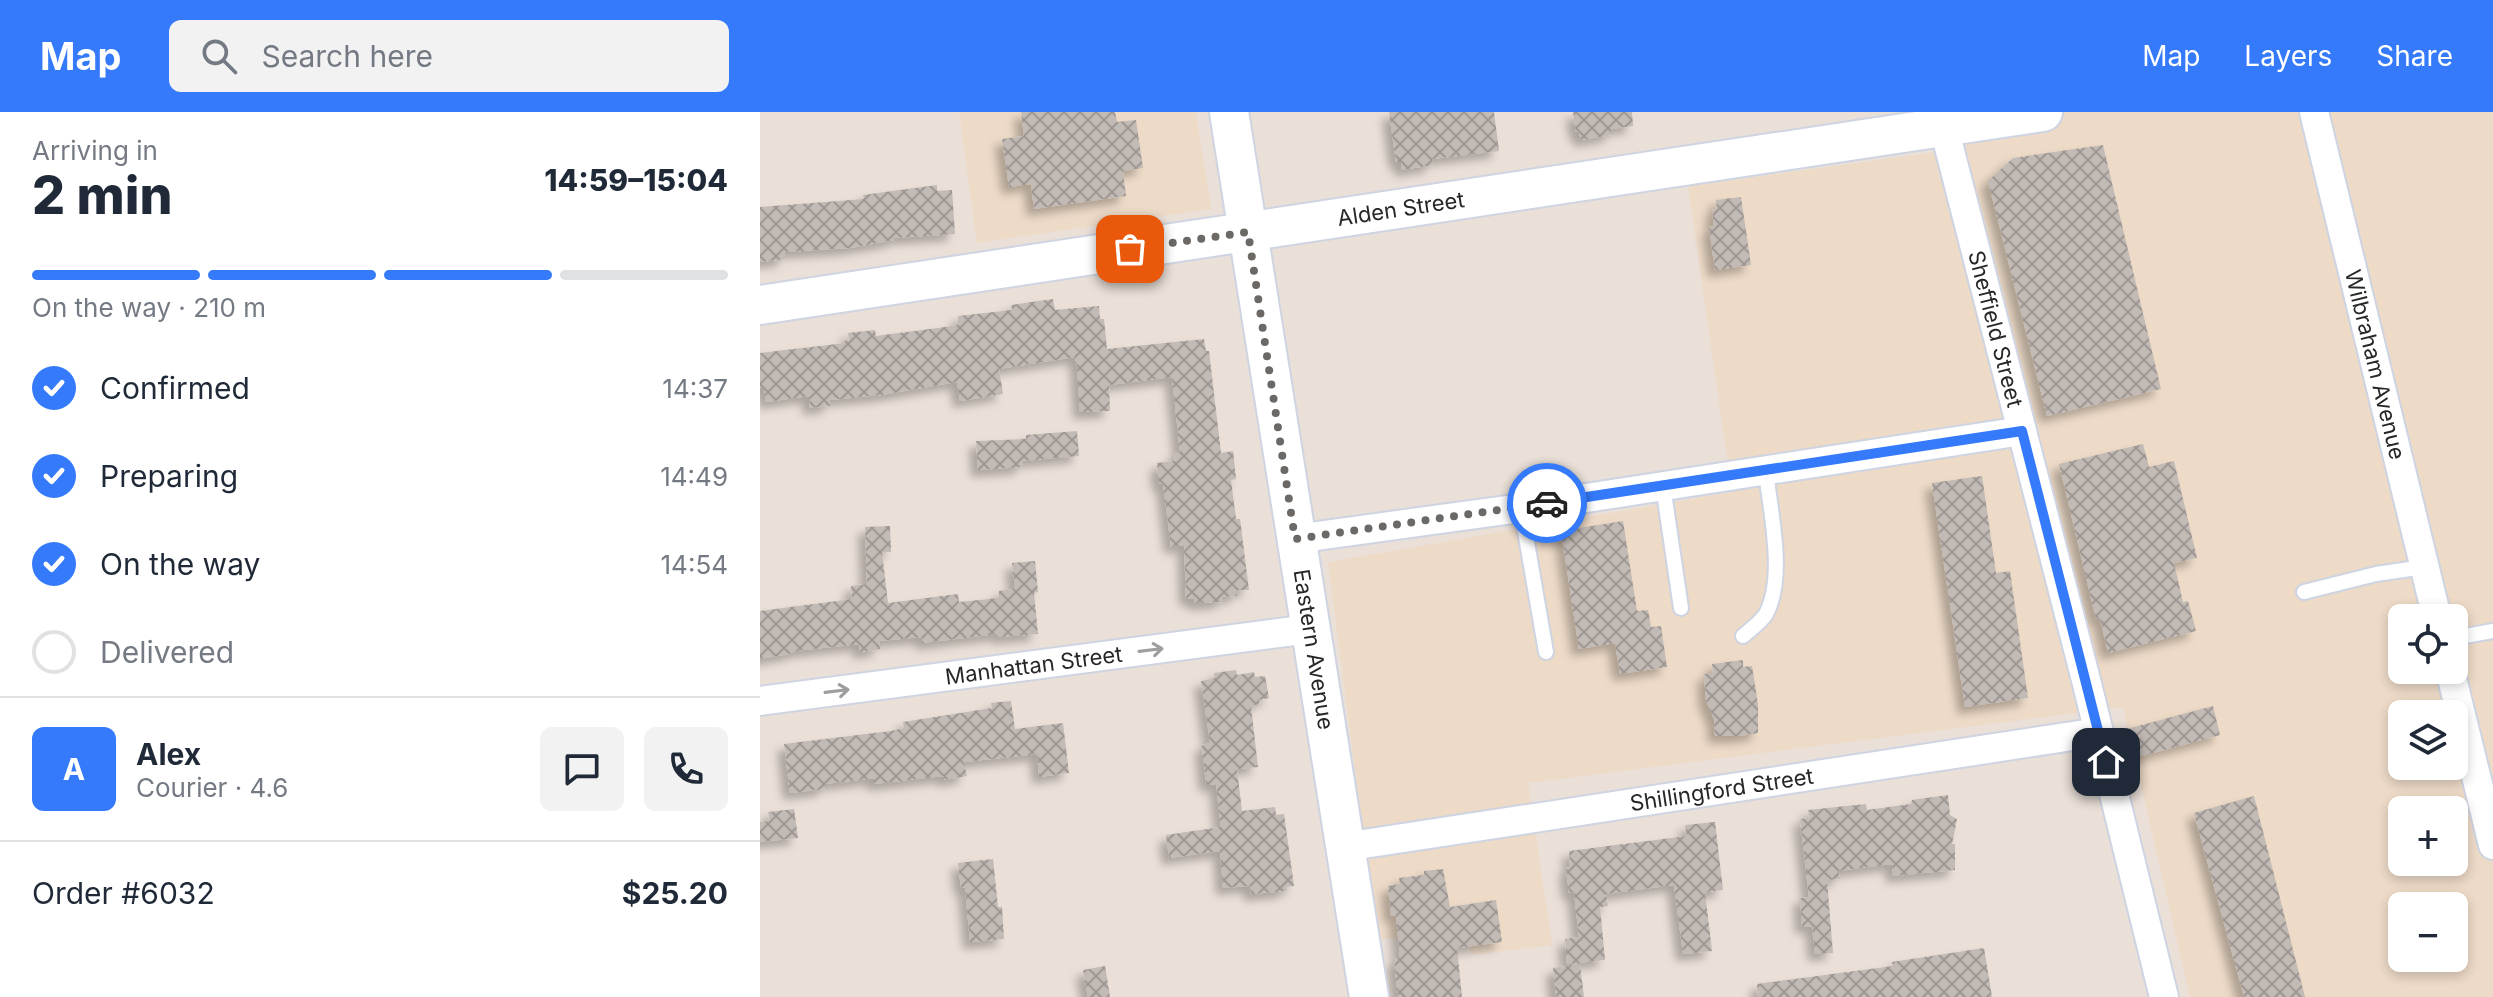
<!DOCTYPE html>
<meta charset="utf-8">
<style>
:root{--surface:#fff;--page:#f2f2f3;--text:#1f2937;--muted:#747a83;--line:#e0e1e3;--accent:#357afa}
body{margin:0;font-family:Inter,sans-serif;background:var(--page);color:var(--text);height:100vh;display:flex;flex-direction:column;font-size:30px;white-space:nowrap}
*{box-sizing:border-box;margin:0}
p{font-size:26px;color:var(--muted)}
.icon{flex:none;width:44px;height:44px;fill:none;stroke:currentColor;stroke-width:2;stroke-linecap:round;stroke-linejoin:round}
.map{position:relative;flex:1;overflow:hidden}
.drawer{display:flex;flex-direction:column;background:var(--surface);width:760px}
.drawer>*{flex:none}
.tools{position:absolute;left:1628px;top:492px;display:grid;gap:16px}
.tools a{display:grid;place-items:center;width:80px;height:80px;border-radius:12px;background:var(--surface);box-shadow:0 4px 12px #0003;font-size:40px}
.pin{position:absolute;display:grid;place-items:center;width:68px;height:68px;color:#fff;margin:-34px;border-radius:16px;box-shadow:0 4px 12px #0006}
.courier{position:absolute;display:grid;place-items:center;width:80px;height:80px;margin:-40px;border:6px solid #357afa;border-radius:50%;background:#fff;color:#222;box-shadow:0 2px 10px #0007}
.overview em{font-style:normal;font-weight:800}
.overview div{display:flex;flex-direction:column-reverse}
.overview{display:flex;align-items:center;justify-content:space-between;height:136px;padding:0 32px}
h1{font-size:52px;font-weight:800;line-height:60px}
.bar{display:grid;grid-template-columns:repeat(4,1fr);gap:12px 8px;align-content:center;height:96px;padding:0 32px}
.bar i{height:10px;border-radius:6px;background:var(--line)}
.bar .selected{background:var(--accent)}
.bar p{grid-column:span 4}
.line{display:flex;align-items:center;gap:20px;padding:0 32px;border-top:2px solid var(--line)}
.line div{flex:1}
.round{display:grid;place-items:center;flex:none;width:84px;height:84px;border-radius:12px;background:var(--page)}
ol{padding:0 32px;list-style:none}
li{display:flex;align-items:center;gap:24px;height:88px}
li p{margin-inline-start:auto}
li .icon{padding:8px;border-radius:50%;background:var(--accent);color:#fff;stroke-width:4}
li:last-child{color:var(--muted)}
li i{width:44px;height:44px;border:4px solid var(--line);border-radius:50%}
header{display:flex;align-items:center;gap:48px;box-sizing:border-box;height:112px;padding:0 40px;background:var(--accent);color:#fff}
header strong{font-size:38px}
nav{display:flex;gap:44px;margin-inline-start:auto;font-size:28px}
.search{width:560px;height:72px;background:var(--page);display:flex;align-items:center;gap:20px;box-sizing:border-box;padding:0 28px;border-radius:12px;color:var(--muted);font-size:30px}
main{display:flex;flex:1;min-height:0}
.map>svg:first-child{display:block}
.education{fill:#eddac7;fill-rule:evenodd}
.building{fill:url(#building-cross-hatch);filter:url(#shadow)}
.lines{fill:none;stroke-linecap:round;stroke-linejoin:round}
.lane-casing{stroke:#ced4e1;stroke-width:18}
.street-casing{stroke:#ced4e1;stroke-width:32}
.secondary-casing{stroke:#ced4e1;stroke-width:42}
.lane{stroke:#fff;stroke-width:14}
.street{stroke:#fff;stroke-width:28}
.secondary{stroke:#fff;stroke-width:38}
.oneway{stroke:#9e9e9e}
.done{stroke:#6b6865;stroke-width:8;stroke-dasharray:0 14.4}
.route{stroke:#357afa;stroke-width:10}
.labels{text-anchor:middle;stroke-width:6;stroke-linejoin:round;paint-order:stroke}
.street-label{font-size:22px;fill:#272727;stroke:#fff}
</style>
<header>
<strong>Map</strong>
<div class="search"><svg class="icon" aria-label="search" viewBox="0 0 24 24"><circle cx="10" cy="10" r="6"/><path d="M15 15l6 6"/></svg>Search here</div>
<nav><a>Map</a><a>Layers</a><a>Share</a></nav>
</header>
<main>
<section class="drawer">
<div class="overview"><div><h1>2 min</h1><p>Arriving in</p></div><em>14:59–15:04</em></div>
<div class="bar"><i class="selected"></i><i class="selected"></i><i class="selected"></i><i></i><p>On the way · 210 m</p></div>
<ol>
<li><svg class="icon" aria-label="check" viewBox="0 0 24 24"><path d="M5 12l5 5 9-10"/></svg>Confirmed<p>14:37</p></li>
<li><svg class="icon" aria-label="check" viewBox="0 0 24 24"><path d="M5 12l5 5 9-10"/></svg>Preparing<p>14:49</p></li>
<li><svg class="icon" aria-label="check" viewBox="0 0 24 24"><path d="M5 12l5 5 9-10"/></svg>On the way<p>14:54</p></li>
<li><i></i>Delivered</li>
</ol>
<div class="line" style="height:144px"><b class="round" style="background:var(--accent);color:#fff">A</b><div><b>Alex</b><p>Courier · 4.6</p></div><a class="round"><svg class="icon" aria-label="chat" viewBox="0 0 24 24"><path d="M4 5h16v11H9l-5 4z"/></svg></a><a class="round"><svg class="icon" aria-label="phone" viewBox="0 0 24 24"><path d="M5 4h4l2 5-3 2q2 4 5 5l2-3 5 2v4C11 20 4 13 5 4z"/></svg></a></div>
<div class="line" style="height:104px"><div>Order #6032</div><b>$25.20</b></div>
</section>
<div class="map">
<svg width="1733" height="885" viewBox="0 0 1733 885">
<defs>
<pattern id="building-cross-hatch" width="8" height="8" patternUnits="userSpaceOnUse" patternTransform="scale(2)"><rect width="8" height="8" fill="#c2bab5"/><path d="M0 0l8 8M0 8l8-8" fill="none" stroke="#9e9793"/></pattern>
<filter id="shadow"><feDropShadow dx="-7" dy="7" stdDeviation="4" flood-color="#0004"/></filter>
</defs>
<rect width="100%" height="100%" fill="#eae0d8"/>
<g class="education">
<polygon points="199,0 436,0 451,97 217,131"/>
<path d="M 1198,0 L 1733,0 L 1733,885 L 1430,885 L 1363,595 L 768,671 L 792,833 L 711,843 L 702,816 L 617,828 L 568,450 L 972,380 L 928,74 L 1207,36 ZM 1642,506 L 1694,506 L 1694,558 L 1642,558 ZM 1642,602 L 1694,602 L 1694,654 L 1642,654 ZM 1642,698 L 1694,698 L 1694,750 L 1642,750 ZM 1642,794 L 1694,794 L 1694,846 L 1642,846 Z"/>
</g>
<g class="building">
<polygon points="261,0 355,0 357,10 376,8 383,56 363,59 366,84 274,97 271,72 249,75 242,27 264,24"/>
<polygon points="629,0 734,0 739,39 672,47 673,53 642,58 641,50 636,50"/>
<polygon points="813,0 872,0 873,14 851,17 852,23 821,28 819,20 816,20"/>
<polygon points="1343,33 1401,277 1287,304 1228,69 1253,46"/>
<polygon points="177,73 177,79 192,78 195,122 134,126 134,128 90,136 24,140 25,147 0,150 0,95 104,87 103,83"/>
<polygon points="981,85 991,153 955,158 949,115 954,114 952,98 957,97 956,88"/>
<polygon points="293,187 295,198 339,194 340,207 344,207 347,237 444,227 446,239 449,239 461,341 473,339 476,367 471,368 476,407 480,407 489,478 477,478 477,484 462,485 463,490 434,491 434,486 426,487 424,433 411,435 403,372 399,372 397,351 415,349 414,340 420,340 412,265 349,273 350,299 320,300 317,254 315,245 239,257 243,282 200,289 197,270 121,283 69,288 70,294 50,296 49,284 6,290 4,276 0,276 0,241 85,231 84,229 89,229 88,221 115,218 116,224 193,214 198,213 198,204 252,198 251,193"/>
<polygon points="317,319 319,344 262,349 263,355 218,358 216,329 266,327 266,323"/>
<polygon points="1383,332 1389,355 1414,349 1437,446 1414,451 1423,490 1428,489 1436,519 1348,541 1340,506 1336,507 1299,352"/>
<polygon points="1222,364 1236,461 1250,459 1268,586 1205,595 1172,371"/>
<polygon points="863,409 877,499 888,498 891,515 901,514 907,555 860,562 855,531 819,537 801,419"/>
<polygon points="130,414 131,440 122,440 128,491 198,482 199,490 239,486 239,479 255,477 252,451 275,449 278,480 274,481 278,522 239,525 238,522 162,531 162,525 119,529 120,537 100,540 99,532 35,539 29,542 0,547 0,499 92,487 91,474 107,472 105,415"/>
<polygon points="983,548 983,555 992,554 998,592 998,621 979,624 955,624 954,607 946,589 944,562 953,562 952,552"/>
<polygon points="476,558 477,563 494,560 495,565 505,564 509,586 499,588 499,592 491,594 498,655 477,657 482,699 515,695 516,703 524,702 534,774 526,775 526,779 491,782 490,774 463,776 460,739 409,746 406,723 461,715 456,672 446,673 442,633 450,631 441,569 455,566 454,561"/>
<polygon points="251,589 255,617 303,611 309,661 279,665 277,642 204,650 207,664 184,668 184,664 114,672 114,666 65,672 65,677 30,681 24,632 131,619 144,616 143,610 232,596 231,591"/>
<polygon points="1453,594 1460,623 1371,647 1363,618"/>
<polygon points="1188,683 1190,703 1197,707 1192,732 1195,732 1195,758 1133,764 1132,752 1079,759 1080,767 1067,768 1073,841 1055,842 1052,814 1042,815 1040,786 1049,785 1040,707 1049,706 1048,698 1106,692 1107,698 1151,692 1152,688"/>
<polygon points="1494,684 1545,885 1484,885 1434,701"/>
<polygon points="34,697 38,726 0,730 0,710 10,709 8,700"/>
<polygon points="955,710 963,778 945,780 952,839 923,842 914,773 846,782 848,794 840,795 845,848 807,852 805,827 819,825 814,780 809,781 806,756 810,755 809,739 927,724 925,713"/>
<polygon points="233,747 238,795 242,795 244,827 210,830 205,776 201,776 198,751"/>
<polygon points="683,757 690,795 736,788 742,830 697,836 702,885 638,885 634,847 640,846 636,803 631,804 628,774 640,772 639,766 664,763 664,759"/>
<polygon points="1224,836 1232,885 998,885 997,872 1133,854 1132,850"/>
<polygon points="820,852 824,885 796,885 793,856"/>
<polygon points="345,854 350,885 328,885 323,858"/>
</g>
<g class="lines">
<defs>
<g id="lane">
<polyline points="903,374 921,496"/>
<polyline points="761,396 786,540"/>
<polyline points="1544,480 1616,462 1664,455"/>
<path d="M 983,524 C 991,517 1001,510 1006,502 C 1026,464 1010,400 1006,359"/>
<polyline points="1694,526 1733,519"/>
</g>
<g id="street">
<path id="s1" d="M 1180,0 L 1327,572 L 1404,885"/>
<path id="s2" d="M 1554,0 L 1677,506"/>
<polyline points="535,427 761,396 1262,319"/>
<polyline points="1690,558 1733,733"/>
<path id="s3" d="M 0,589 L 549,517"/>
<path id="s4" d="M 584,735 L 1339,620"/>
</g>
<g id="secondary">
<path id="s5" d="M 469,0 L 609,885"/>
<path id="s6" d="M 0,193 L 1283,0"/>
</g>
</defs>
<use href="#lane" class="lane-casing"/>
<use href="#street" class="street-casing"/>
<use href="#secondary" class="secondary-casing"/>
<use href="#lane" class="lane"/>
<use href="#street" class="street"/>
<use href="#secondary" class="secondary"/>
</g>
<defs><path id="oneway-shaft" d="M-6 0H5M1.5-3L5.5 0L1.5 3" fill="none" stroke-width="1.6" stroke-linecap="round" stroke-linejoin="round" transform="scale(2)"/></defs>
<g class="oneway">
<use href="#oneway-shaft" transform="translate(391 538) rotate(-7)"/>
<use href="#oneway-shaft" transform="translate(77 579) rotate(-7)"/>
</g>
<g class="lines">
<polyline class="done" points="370,137 488,120 535,427 787,391"/>
<polyline class="route" points="787,391 1262,319 1346,650"/>
</g>
<g class="labels">
<g class="street-label">
<text dy="8" stroke="none"><textPath href="#s6" startOffset="648">Alden Street</textPath></text>
<text dy="8" stroke="none"><textPath href="#s1" startOffset="224">Sheffield Street</textPath></text>
<text dy="8" stroke="none"><textPath href="#s2" startOffset="260">Wilbraham Avenue</textPath></text>
<text dy="8" stroke="none"><textPath href="#s5" startOffset="544">Eastern Avenue</textPath></text>
<text dy="8" stroke="none"><textPath href="#s3" startOffset="276">Manhattan Street</textPath></text>
<text dy="8" stroke="none"><textPath href="#s4" startOffset="382">Shillingford Street</textPath></text>
</g>
</g>
</svg>
<div class="tools">
<a><svg class="icon" aria-label="locate" viewBox="0 0 24 24"><circle cx="12" cy="12" r="6"/><path d="M12 2v4M12 18v4M2 12h4M18 12h4"/></svg></a>
<a><svg class="icon" aria-label="layers" viewBox="0 0 24 24"><path d="M12 4l9 5-9 5-9-5zM3 14l9 5 9-5"/></svg></a>
<a>+</a>
<a>−</a>
</div>
<div class="pin" style="left:370px;top:137px;background:#ea580c"><svg class="icon" aria-label="bag" viewBox="0 0 24 24"><path d="M5 8h14l-1 12H6zM9 8a3 3 0 0 1 6 0"/></svg></div>
<div class="pin" style="left:1346px;top:650px;background:#1f2937"><svg class="icon" aria-label="home" viewBox="0 0 24 24"><path d="M3 11l9-7 9 7M6 9v11h12V9"/></svg></div>
<div class="courier" style="left:787px;top:391px"><svg class="icon" aria-label="car" viewBox="0 0 24 24"><path d="M5 17H2v-5l4-1 3-4h7l3 4 3 1v5h-3M9 17h6M6 11h13"/><circle cx="7" cy="17" r="2"/><circle cx="17" cy="17" r="2"/></svg></div>
</div>
</main>
